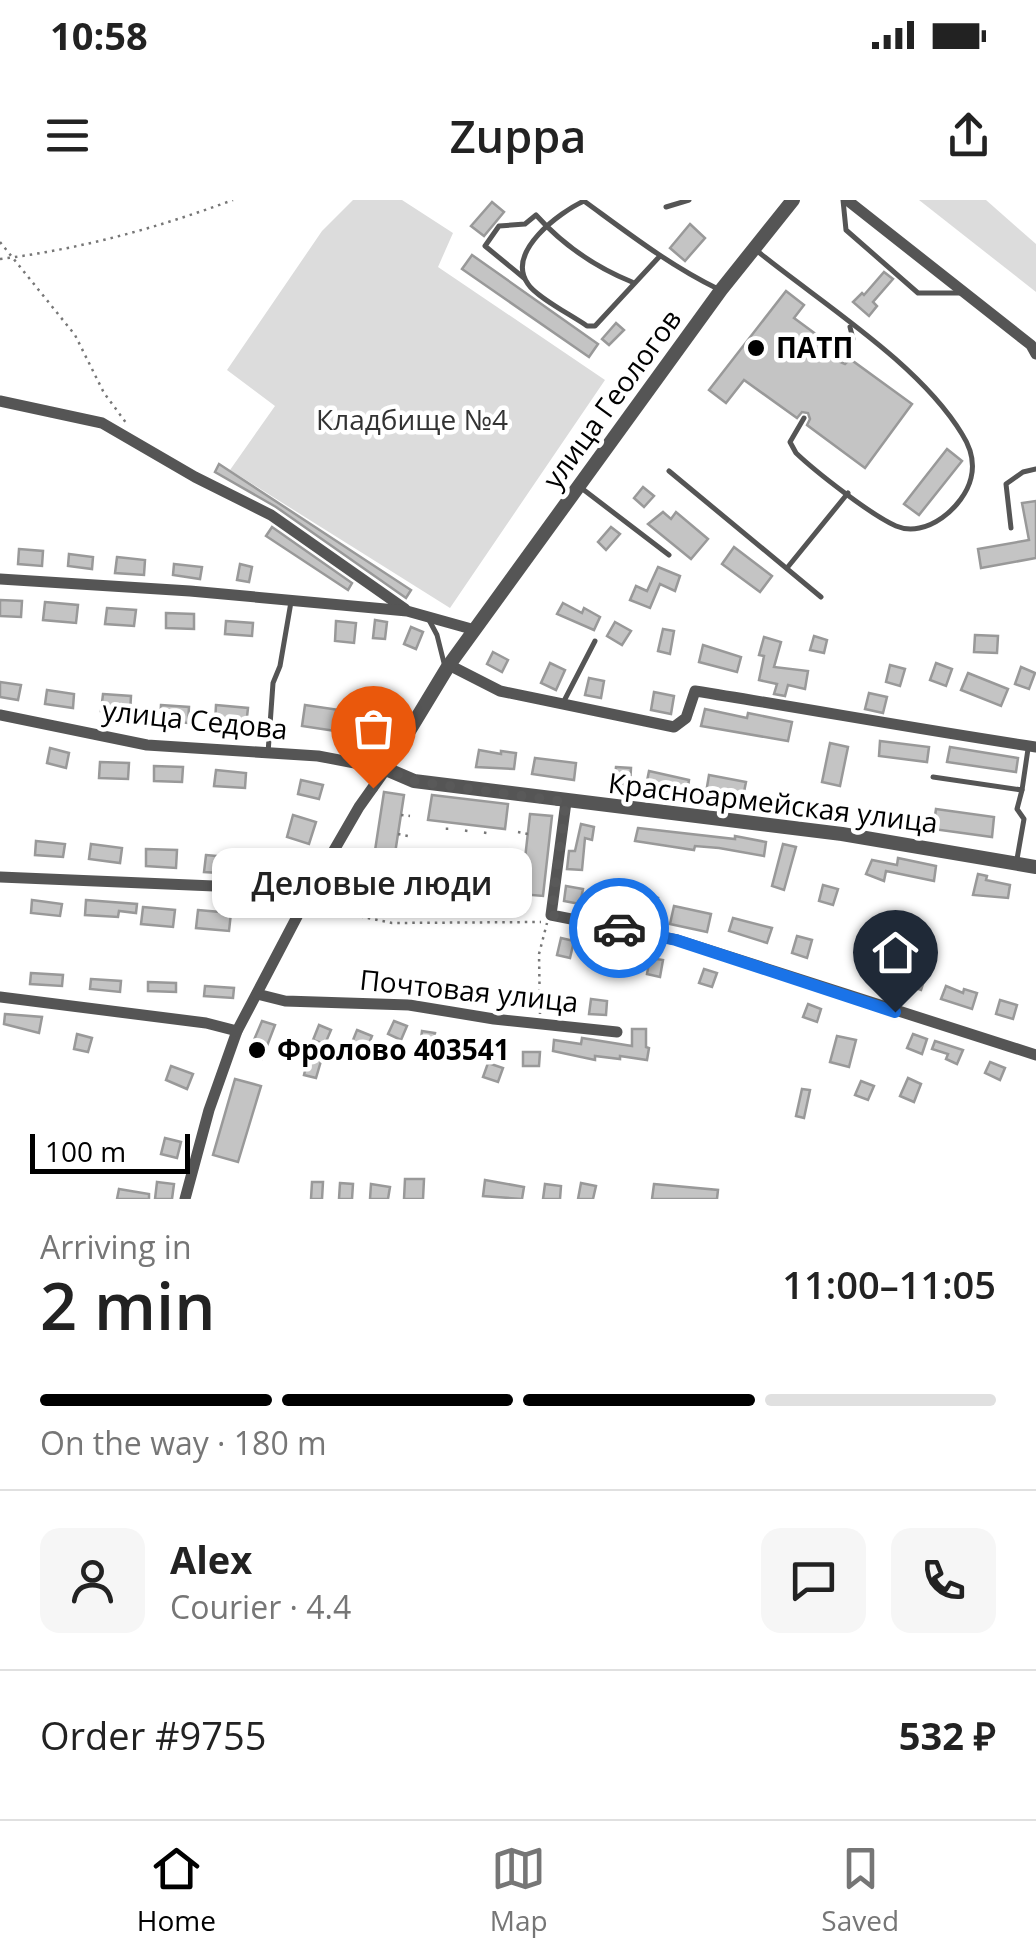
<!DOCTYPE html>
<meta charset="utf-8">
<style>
:root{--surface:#fff;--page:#f6f6f6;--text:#222;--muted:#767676;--line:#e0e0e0;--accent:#000}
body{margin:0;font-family:"Open Sans",sans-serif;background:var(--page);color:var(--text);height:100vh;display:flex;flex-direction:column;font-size:38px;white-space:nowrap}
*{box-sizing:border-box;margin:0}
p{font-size:32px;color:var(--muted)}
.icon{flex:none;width:55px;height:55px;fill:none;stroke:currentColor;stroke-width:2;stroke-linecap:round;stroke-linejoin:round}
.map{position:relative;height:999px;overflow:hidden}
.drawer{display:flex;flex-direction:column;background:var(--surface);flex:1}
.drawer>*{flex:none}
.scale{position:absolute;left:30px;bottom:25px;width:160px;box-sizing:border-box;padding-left:10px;border:5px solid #000;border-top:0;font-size:28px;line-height:35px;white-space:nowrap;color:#000;-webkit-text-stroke:8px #fff;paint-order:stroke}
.pin{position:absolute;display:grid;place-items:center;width:85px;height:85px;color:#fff;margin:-102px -42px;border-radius:50% 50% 50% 0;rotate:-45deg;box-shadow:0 0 10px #0007}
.pin .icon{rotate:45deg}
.courier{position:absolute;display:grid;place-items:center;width:100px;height:100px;margin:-50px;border:8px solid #1a73e8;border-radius:50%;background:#fff;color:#222;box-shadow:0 2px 12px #0007}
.bubble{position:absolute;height:70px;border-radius:20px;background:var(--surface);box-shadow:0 2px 8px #0004;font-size:32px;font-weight:600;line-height:70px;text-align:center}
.head em{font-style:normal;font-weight:600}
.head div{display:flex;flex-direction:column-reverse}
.head{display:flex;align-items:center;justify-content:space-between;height:170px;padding:0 40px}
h1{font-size:65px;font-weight:600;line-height:75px}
.bar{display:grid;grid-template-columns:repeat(4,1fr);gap:15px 10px;align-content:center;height:120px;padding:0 40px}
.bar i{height:12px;border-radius:8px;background:var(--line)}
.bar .selected{background:var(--accent)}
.bar p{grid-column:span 4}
.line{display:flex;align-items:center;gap:25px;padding:0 40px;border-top:2px solid var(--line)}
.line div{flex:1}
.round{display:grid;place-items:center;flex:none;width:105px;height:105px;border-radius:20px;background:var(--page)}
.status{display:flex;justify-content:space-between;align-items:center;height:70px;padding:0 50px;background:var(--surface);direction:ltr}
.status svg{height:28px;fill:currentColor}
header{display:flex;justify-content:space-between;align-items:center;height:130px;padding:0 40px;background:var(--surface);font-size:45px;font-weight:600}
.tab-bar{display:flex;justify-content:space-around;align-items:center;height:140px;border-top:2px solid var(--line);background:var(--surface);font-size:28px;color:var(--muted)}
.tab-bar a{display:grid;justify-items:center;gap:5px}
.tab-bar .selected{color:var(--accent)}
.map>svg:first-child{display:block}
.green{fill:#dcdcdc}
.building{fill:#c4c4c4;stroke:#999;stroke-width:2.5}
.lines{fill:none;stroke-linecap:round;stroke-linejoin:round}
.path{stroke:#777;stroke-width:2.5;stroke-dasharray:2.5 5;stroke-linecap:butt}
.service{stroke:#555;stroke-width:5}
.minor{stroke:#555;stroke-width:11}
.tertiary{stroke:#555;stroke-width:14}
.done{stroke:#595959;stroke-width:10;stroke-dasharray:0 18}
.route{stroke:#1a73e8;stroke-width:12}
.poi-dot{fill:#000;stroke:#fff;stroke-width:4}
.labels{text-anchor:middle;stroke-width:9;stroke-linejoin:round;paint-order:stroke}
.poi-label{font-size:28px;font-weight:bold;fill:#000;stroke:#fff;text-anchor:start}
.street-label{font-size:28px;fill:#000;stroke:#fff}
.park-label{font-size:28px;fill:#333;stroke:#fff}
</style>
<div class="status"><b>10:58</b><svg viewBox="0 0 49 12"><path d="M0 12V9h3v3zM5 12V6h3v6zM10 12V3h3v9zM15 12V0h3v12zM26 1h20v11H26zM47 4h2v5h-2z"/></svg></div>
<header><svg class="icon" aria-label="menu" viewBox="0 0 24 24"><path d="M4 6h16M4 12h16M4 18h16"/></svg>Zuppa<svg class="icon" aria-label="share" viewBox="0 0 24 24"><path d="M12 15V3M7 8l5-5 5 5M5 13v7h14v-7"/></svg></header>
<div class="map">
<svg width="1036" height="999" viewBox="0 0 1036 999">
<rect width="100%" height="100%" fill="#fff"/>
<g class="green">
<polygon points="353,0 402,0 453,33 438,67 605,180 450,408 230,270 275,206 227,170 322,31"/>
<polygon points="919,0 986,0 1036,44 1036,92"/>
</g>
<g class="building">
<polygon points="492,2 504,12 484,36 471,26"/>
<polygon points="690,24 705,38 685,61 670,48"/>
<polygon points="472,55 598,144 589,157 462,69"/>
<polygon points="884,72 893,79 873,102 877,106 869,116 853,102 862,93 864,95"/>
<polygon points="786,91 804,105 794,118 840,152 840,162 845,164 850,159 912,204 865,268 807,225 810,219 808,213 802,212 797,218 744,180 726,203 709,190"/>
<polygon points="616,123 624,130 609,145 602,139"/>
<polygon points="947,249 962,261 919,315 904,304"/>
<polygon points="219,264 411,390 406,398 276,307 215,272"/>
<polygon points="643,287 654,296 644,307 634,298"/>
<polygon points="1036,301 1036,358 981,368 978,349 1029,340 1022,303"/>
<polygon points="663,312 671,319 676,312 708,339 691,359 648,324"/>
<polygon points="272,327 352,383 348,390 266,336"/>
<polygon points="611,327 620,334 606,350 598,342"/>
<polygon points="734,347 772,376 760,392 722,364"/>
<polygon points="19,349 43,351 42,366 18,364"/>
<polygon points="69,354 93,357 92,369 68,366"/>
<polygon points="117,357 145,360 144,375 115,373"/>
<polygon points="174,364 202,367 200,379 173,375"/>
<polygon points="240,364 252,367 249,382 237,380"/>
<polygon points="658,367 680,376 675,391 660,384 650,408 630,400 636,386 647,391"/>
<polygon points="0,400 22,401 21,417 0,416"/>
<polygon points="45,402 78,405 76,423 43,420"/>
<polygon points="563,403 582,413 584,408 600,417 594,430 557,414"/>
<polygon points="107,408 136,410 134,426 105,424"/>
<polygon points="166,413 194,414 194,429 166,428"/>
<polygon points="375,420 387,422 385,439 373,438"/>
<polygon points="226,421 253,423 252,436 225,434"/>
<polygon points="336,421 356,423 354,443 335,441"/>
<polygon points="615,422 631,431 622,445 607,436"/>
<polygon points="411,427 423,432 416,449 404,444"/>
<polygon points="663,429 674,431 670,454 658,451"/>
<polygon points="975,435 998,436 997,453 974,452"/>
<polygon points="814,436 827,440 824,453 810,450"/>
<polygon points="764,437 781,442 774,467 808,471 805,489 788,485 785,496 774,494 777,484 759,480 764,456 759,455"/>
<polygon points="703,445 741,457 737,472 699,462"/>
<polygon points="493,452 508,460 502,472 487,464"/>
<polygon points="550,463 565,470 556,490 541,483"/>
<polygon points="936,463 952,469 946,486 930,480"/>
<polygon points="890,465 905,469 900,486 886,482"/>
<polygon points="1021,467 1035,473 1029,489 1015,484"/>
<polygon points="968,473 1008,489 1001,506 961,490"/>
<polygon points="589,478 604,481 601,498 585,495"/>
<polygon points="0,482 21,485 18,500 0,497"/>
<polygon points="47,490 74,494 73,508 45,504"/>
<polygon points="654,492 674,496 671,514 651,510"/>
<polygon points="869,493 887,497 883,513 865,509"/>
<polygon points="103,494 131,496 130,513 101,511"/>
<polygon points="161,505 189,507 188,523 160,521"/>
<polygon points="216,505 248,508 246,526 215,523"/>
<polygon points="305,505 353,512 349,533 302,526"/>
<polygon points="705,509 747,518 748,513 792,522 788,541 701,526"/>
<polygon points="880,541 929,547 927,562 879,556"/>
<polygon points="830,543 848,547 840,586 822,582"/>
<polygon points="950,547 1018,558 1016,572 947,562"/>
<polygon points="50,548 69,553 66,568 47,563"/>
<polygon points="479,550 501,554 501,551 516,553 514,569 476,567"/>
<polygon points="535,558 576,563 574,580 532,574"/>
<polygon points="100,562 129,563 128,579 99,578"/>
<polygon points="154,566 183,567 182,582 154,581"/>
<polygon points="616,567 631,568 630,585 614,584"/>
<polygon points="216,570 246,573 245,588 214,586"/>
<polygon points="649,571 689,580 687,594 646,586"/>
<polygon points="709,575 746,582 743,597 706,593"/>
<polygon points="301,580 323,585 319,599 298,594"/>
<polygon points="384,592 404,595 392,673 372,670"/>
<polygon points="432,595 508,604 505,629 428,620"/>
<polygon points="936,609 994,617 992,637 933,629"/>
<polygon points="530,614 552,616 543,696 521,694"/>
<polygon points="293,615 316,622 309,644 287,637"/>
<polygon points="581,624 594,627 592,640 585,638 582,670 567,669 569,651 575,651"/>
<polygon points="638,628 735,639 735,636 766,642 764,656 719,648 695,646 694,650 635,641"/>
<polygon points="36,641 65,644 63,657 35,655"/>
<polygon points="91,644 122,648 120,663 89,659"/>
<polygon points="783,644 796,647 784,690 772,686"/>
<polygon points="146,649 177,650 176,668 146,666"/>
<polygon points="266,650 285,651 284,676 266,675"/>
<polygon points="206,655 237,658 236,674 204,672"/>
<polygon points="898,658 936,666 934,681 886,671 884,681 866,674 872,660 897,665"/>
<polygon points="978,674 987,676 986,680 1010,685 1008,698 973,695"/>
<polygon points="823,685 838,689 833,705 819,701"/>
<polygon points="566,686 583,689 580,704 564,701"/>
<polygon points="621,693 642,699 643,694 658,698 654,716 616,709"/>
<polygon points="32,700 62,704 60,716 31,713"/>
<polygon points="86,700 137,704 136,713 119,711 118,717 85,715"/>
<polygon points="674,706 711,714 707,732 670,724"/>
<polygon points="143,707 175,710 173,727 141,724"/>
<polygon points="198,710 231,713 229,731 196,728"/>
<polygon points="733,718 772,728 767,743 729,731"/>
<polygon points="797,736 812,740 807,758 792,753"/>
<polygon points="561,738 574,741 570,758 557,755"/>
<polygon points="606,748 621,752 618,765 603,761"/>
<polygon points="650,758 663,760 660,777 647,774"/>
<polygon points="704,769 717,773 712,787 699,783"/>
<polygon points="914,771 926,775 921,790 909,786"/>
<polygon points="31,773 63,775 62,786 30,784"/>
<polygon points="91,779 121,781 120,792 90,789"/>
<polygon points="148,782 176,783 176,792 148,791"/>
<polygon points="205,786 234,788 233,798 204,796"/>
<polygon points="946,786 963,793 964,789 977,793 972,809 941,799"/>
<polygon points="591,799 607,801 606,815 589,814"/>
<polygon points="1000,800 1017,805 1013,819 996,814"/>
<polygon points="808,804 821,809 817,822 803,817"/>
<polygon points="5,814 42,817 39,833 4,824"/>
<polygon points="262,821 275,825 262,859 248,854"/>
<polygon points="394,821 407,826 401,840 388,834"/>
<polygon points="319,825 331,830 325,844 313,840"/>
<polygon points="632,829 646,829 646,847 649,848 647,860 620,856 620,859 595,856 595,860 553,851 554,840 581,844 582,838 632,846"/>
<polygon points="357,830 372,836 366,851 351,845"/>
<polygon points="422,831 435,833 432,849 420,847"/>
<polygon points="77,834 92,838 88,852 74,849"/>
<polygon points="913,834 927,839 922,854 907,848"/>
<polygon points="837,836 856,840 849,867 830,862"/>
<polygon points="935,841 963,850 957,864 946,859 948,854 932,849"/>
<polygon points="523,852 540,852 539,866 523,866"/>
<polygon points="308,858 321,861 316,878 304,875"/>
<polygon points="990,862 1005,868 1000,880 985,873"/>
<polygon points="488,863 503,868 498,882 483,877"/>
<polygon points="171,866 193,874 187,889 166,880"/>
<polygon points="908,878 921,884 914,902 900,896"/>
<polygon points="235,879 261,886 238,962 213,955"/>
<polygon points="861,881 874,886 868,900 855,895"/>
<polygon points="802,889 810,890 804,918 796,916"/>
<polygon points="165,938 181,942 177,958 161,954"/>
<polygon points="405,979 424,979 423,999 404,999"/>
<polygon points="485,980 524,987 522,999 483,996"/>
<polygon points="157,982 174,984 172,999 155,999"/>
<polygon points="312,982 323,982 322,999 311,999"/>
<polygon points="340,983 353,984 352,999 339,999"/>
<polygon points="581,983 596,986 593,999 578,999"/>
<polygon points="371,984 390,987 388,999 370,999"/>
<polygon points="545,984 561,986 560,999 543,999"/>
<polygon points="654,984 718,990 717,999 652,999"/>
<polygon points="119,989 149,994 149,999 117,999"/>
</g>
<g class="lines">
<g class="path">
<polyline points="0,42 75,135 104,193 127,224"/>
<path d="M 0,59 C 81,49 157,28 233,0"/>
<polyline points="401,615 410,616"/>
<polyline points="447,630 447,623"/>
<polyline points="466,632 467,625"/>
<polyline points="518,632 528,634"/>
<polyline points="398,634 408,636"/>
<polyline points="485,634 486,627"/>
<polyline points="515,652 526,654"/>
<polyline points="395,654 406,655"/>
<polyline points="512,672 523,674"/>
<polyline points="321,696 349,714 392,723 541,722"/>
<polyline points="540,814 539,754 547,723"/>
</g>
<g class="service">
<polyline points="843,0 846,30 918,93 959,93"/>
<polyline points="666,7 689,0"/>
<path d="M 756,50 C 821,103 919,163 962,234 C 971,248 975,262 971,278 C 964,307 926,339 896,326 C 871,315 816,272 796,253 L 790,242 L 804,218"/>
<path d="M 659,57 L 595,126 L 587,126 C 573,116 536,97 528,84 C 505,52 560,12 584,1 C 628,33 669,65 718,89"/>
<path d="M 524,78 L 485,46 L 499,26 L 525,24 L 536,15 C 563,45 595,67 632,82"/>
<polyline points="844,158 853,139 850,127"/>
<polyline points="669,271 821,397"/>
<polyline points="580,287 669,355"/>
<polyline points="1011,328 1006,284 1023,272 1036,269"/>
<polyline points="787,368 848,293"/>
<polyline points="428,418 437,435 444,463"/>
<polyline points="564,501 595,441"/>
<polyline points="268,553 273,483 280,466 291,402"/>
<polyline points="933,577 1022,590 1028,549"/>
<polyline points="1017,659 1024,619 1017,609 1022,590"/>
</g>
<g class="minor">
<polyline points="847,0 1031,145 1036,154"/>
<polyline points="0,201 102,223 195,277 271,315 405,409"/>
<polyline points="0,379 190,391 407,411 475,430"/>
<path d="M 449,465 L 500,491 L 674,527 L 686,518 L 695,491 C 809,509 922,530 1036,547"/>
<polyline points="0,515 147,545 318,556 386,569 359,607 311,690 237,831 209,910 185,999"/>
<polyline points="566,602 551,715 677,740 1036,855"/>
<polyline points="0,677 311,690"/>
<polyline points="257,794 285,801 409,805 494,819 617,832"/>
<polyline points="0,797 206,823 237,831"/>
</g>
<polyline class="tertiary" points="793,0 721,90 449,465 386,569 414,581 842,634 1036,667"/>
</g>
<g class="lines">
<polyline class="done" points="373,588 386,569 414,581 566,602 551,715 619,728"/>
<polyline class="route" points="619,728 676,740 895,812"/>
</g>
<g class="poi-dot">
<circle cx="756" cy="148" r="10"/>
<circle cx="257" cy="850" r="10"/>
</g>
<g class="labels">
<g class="poi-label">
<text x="776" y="158">ПАТП</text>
<text x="277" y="860">Фролово 403541</text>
</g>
<g class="street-label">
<text transform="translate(612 199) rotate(-54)" y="10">улица Геологов</text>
<text transform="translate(195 520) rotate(6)" y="10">улица Седова</text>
<text transform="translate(773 603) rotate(7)" y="10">Красноармейская улица</text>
<text transform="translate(469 791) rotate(6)" y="10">Почтовая улица</text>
</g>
<g class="park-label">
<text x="412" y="230">Кладбище №4</text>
</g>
</g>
</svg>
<div class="scale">100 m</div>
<div class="pin" style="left:373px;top:588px;background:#ea580c"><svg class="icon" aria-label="bag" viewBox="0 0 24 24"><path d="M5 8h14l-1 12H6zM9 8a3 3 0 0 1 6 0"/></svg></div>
<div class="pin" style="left:895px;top:812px;background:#1f2937"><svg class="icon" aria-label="home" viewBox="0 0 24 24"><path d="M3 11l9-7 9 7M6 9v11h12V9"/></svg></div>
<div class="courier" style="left:619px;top:728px"><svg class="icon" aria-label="car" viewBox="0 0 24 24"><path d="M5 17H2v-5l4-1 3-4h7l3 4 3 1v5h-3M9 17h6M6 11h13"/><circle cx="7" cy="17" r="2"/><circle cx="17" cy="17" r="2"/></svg></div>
<div class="bubble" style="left:212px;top:648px;width:320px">Деловые люди</div>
</div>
<section class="drawer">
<div class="head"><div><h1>2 min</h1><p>Arriving in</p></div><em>11:00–11:05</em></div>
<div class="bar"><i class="selected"></i><i class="selected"></i><i class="selected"></i><i></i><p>On the way · 180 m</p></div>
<div class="line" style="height:180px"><a class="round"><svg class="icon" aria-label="person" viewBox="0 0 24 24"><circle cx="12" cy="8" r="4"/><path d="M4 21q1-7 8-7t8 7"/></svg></a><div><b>Alex</b><p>Courier · 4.4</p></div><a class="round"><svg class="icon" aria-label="chat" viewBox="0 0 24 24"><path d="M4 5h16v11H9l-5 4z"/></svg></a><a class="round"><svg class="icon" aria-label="phone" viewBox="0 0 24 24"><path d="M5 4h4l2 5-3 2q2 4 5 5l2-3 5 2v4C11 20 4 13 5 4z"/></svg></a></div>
<div class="line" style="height:130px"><div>Order #9755</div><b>532 ₽</b></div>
</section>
<nav class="tab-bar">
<a class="selected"><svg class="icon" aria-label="home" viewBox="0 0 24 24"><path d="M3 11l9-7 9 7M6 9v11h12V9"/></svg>Home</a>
<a><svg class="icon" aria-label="map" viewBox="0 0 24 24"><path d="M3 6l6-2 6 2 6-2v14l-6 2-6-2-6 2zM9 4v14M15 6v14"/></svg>Map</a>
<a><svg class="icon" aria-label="saved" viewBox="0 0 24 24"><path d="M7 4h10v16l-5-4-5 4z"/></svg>Saved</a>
</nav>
